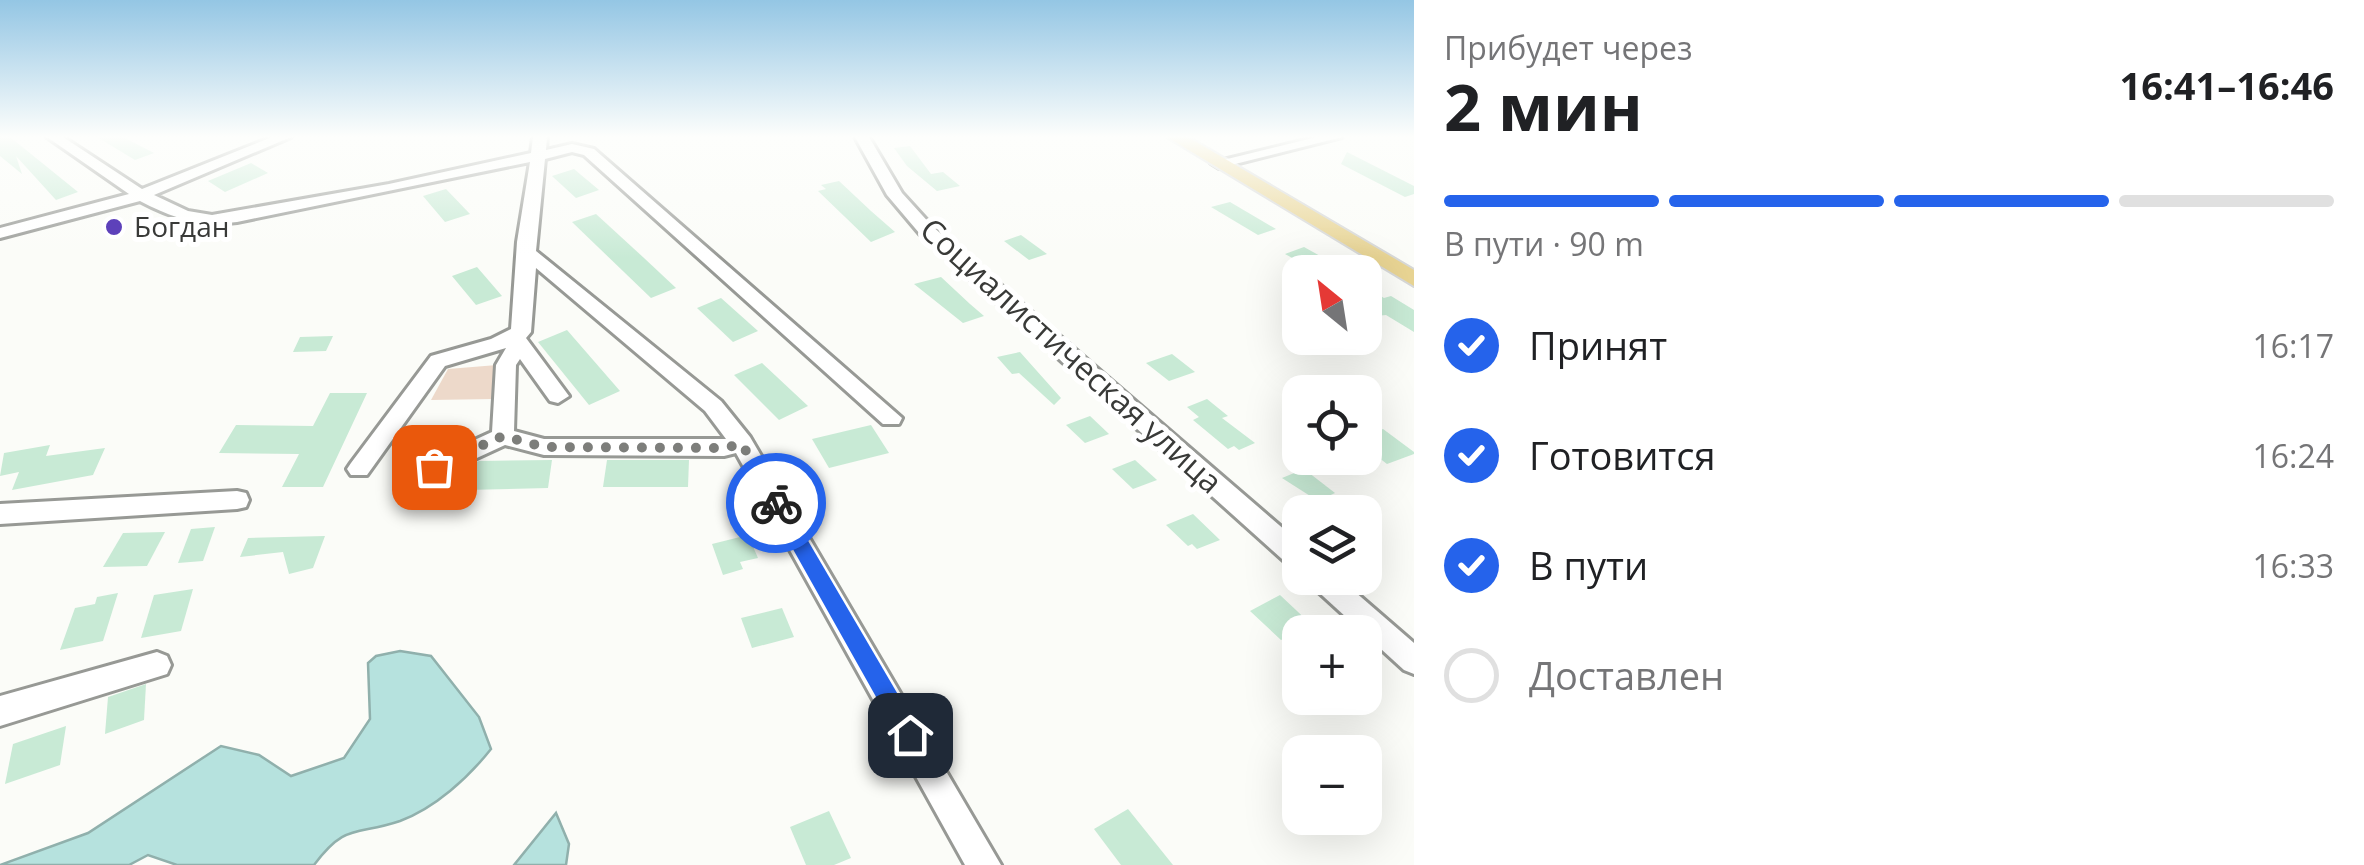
<!DOCTYPE html>
<html lang="ru">
<meta charset="utf-8">
<style>
:root{--surface:#fff;--page:#f2f2f2;--text:#202124;--muted:#757577;--line:#e0e0e0;--accent:#2563eb}
body{margin:0;font-family:"Open Sans",sans-serif;background:var(--page);color:var(--text);height:100vh;display:flex;flex-direction:column;font-size:38px;white-space:nowrap}
*{box-sizing:border-box;margin:0}
p{font-size:32px;color:var(--muted)}
.icon{flex:none;width:55px;height:55px;fill:none;stroke:currentColor;stroke-width:2;stroke-linecap:round;stroke-linejoin:round}
.map{position:relative;flex:1;overflow:hidden}
.panel{display:flex;flex-direction:column;background:var(--surface);width:950px}
.panel>*{flex:none}
.needle{width:65px;rotate:330deg}
.fabs{position:absolute;left:1282px;top:255px;display:grid;gap:20px}
.fabs a{display:grid;place-items:center;width:100px;height:100px;border-radius:20px;background:var(--surface);box-shadow:0 10px 40px #0002;font-size:50px}
.pin{position:absolute;display:grid;place-items:center;width:85px;height:85px;color:#fff;margin:-42px;border-radius:20px;box-shadow:0 5px 15px #0006}
.courier{position:absolute;display:grid;place-items:center;width:100px;height:100px;margin:-50px;border:8px solid #2563eb;border-radius:50%;background:#fff;color:#222;box-shadow:0 2px 12px #0007}
.summary em{font-style:normal;font-weight:700}
.summary div{display:flex;flex-direction:column-reverse}
.summary{display:flex;align-items:center;justify-content:space-between;height:170px;padding:0 30px}
h1{font-size:65px;font-weight:700;line-height:75px}
.bar{display:grid;grid-template-columns:repeat(4,1fr);gap:15px 10px;align-content:center;height:120px;padding:0 30px}
.bar i{height:12px;border-radius:8px;background:var(--line)}
.bar .current{background:var(--accent)}
.bar p{grid-column:span 4}
ol{padding:0 30px;list-style:none}
li{display:flex;align-items:center;gap:30px;height:110px}
li p{margin-inline-start:auto}
li .icon{padding:10px;border-radius:50%;background:var(--accent);color:#fff;stroke-width:4}
li:last-child{color:var(--muted)}
li i{width:55px;height:55px;border:5px solid var(--line);border-radius:50%}
main{display:flex;flex:1;min-height:0}
.map>svg:first-child{display:block}
.green{fill:#edd9ca}
.water{fill:#b6e2de;stroke:#90b0ac;stroke-width:2.5}
.building{fill:#c8ead5}
.lines{fill:none;stroke-linecap:round;stroke-linejoin:round}
.minor-casing{stroke:#979995;stroke-width:6}
.major-casing{stroke:#d7d8d7;stroke-width:4}
.minor{fill:#fff;fill-rule:evenodd}
.major{fill:#e8d493;fill-rule:evenodd}
.route{fill:#2563eb}
.done{stroke:#7d7e7b;stroke-width:10;stroke-dasharray:0 18}
.poi-dot{fill:#5d41ba;stroke:#fff;stroke-width:4}
.labels{text-anchor:middle;stroke-width:10;stroke-linejoin:round;paint-order:stroke}
.far-poi-label{font-size:28px;fill:#393a38;stroke:#fff;text-anchor:start}
.street-label{font-size:32px;fill:#393a38;stroke:#fff}
</style>
<main>
<div class="map">
<svg width="1414" height="865" viewBox="0 0 1414 865">
<rect width="100%" height="100%" fill="#fbfcf8"/>
<polygon class="green" points="497,365 494,399 431,400 448,369"/>
<g class="water">
<path d="M 400,651 L 431,656 L 479,717 L 491,749 C 468,778 435,808 400,821 C 356,836 346,822 314,865 L 177,865 L 148,855 L 129,865 L 0,865 L 88,833 L 221,746 L 259,755 L 291,776 L 344,758 L 370,719 L 368,663 L 376,656 Z"/>
<polygon points="556,813 569,844 566,865 514,865"/>
</g>
<g class="building">
<polygon points="0,137 10,137 78,192 56,200 16,156 22,174 0,156"/>
<polygon points="97,137 123,137 154,153 135,160"/>
<polygon points="910,146 931,174 943,172 960,186 937,191 907,166 894,148"/>
<polygon points="1347,152 1414,186 1414,194 1405,197 1341,164"/>
<polygon points="251,163 268,173 225,192 208,181"/>
<polygon points="574,169 599,190 576,198 552,176"/>
<polygon points="839,181 871,211 895,232 871,242 818,191 826,189 821,185"/>
<polygon points="446,189 470,214 445,222 423,196"/>
<polygon points="1230,202 1276,229 1258,235 1211,207"/>
<polygon points="596,214 644,258 676,288 651,298 572,222"/>
<polygon points="1021,235 1047,254 1029,260 1004,241"/>
<polygon points="1304,247 1349,272 1318,272 1285,254"/>
<polygon points="477,267 502,296 476,305 452,276"/>
<polygon points="941,277 970,304 984,316 963,323 914,284"/>
<polygon points="1376,293 1384,298 1391,296 1414,310 1414,332 1386,315 1365,317 1365,296"/>
<polygon points="721,298 758,331 733,342 697,308"/>
<polygon points="567,330 620,391 589,405 538,342"/>
<polygon points="333,336 326,351 293,352 300,337"/>
<polygon points="1020,352 1061,398 1054,405 1019,373 1012,374 997,357"/>
<polygon points="1172,354 1195,372 1169,381 1146,363"/>
<polygon points="762,363 808,406 779,420 734,375"/>
<polygon points="330,393 367,393 323,487 282,487 299,454 219,453 236,425 313,426"/>
<polygon points="1207,399 1228,416 1222,418 1255,443 1239,450 1234,446 1228,449 1193,420 1199,417 1187,407"/>
<polygon points="1090,416 1109,434 1085,443 1066,425"/>
<polygon points="871,425 889,453 829,468 812,439"/>
<polygon points="1383,429 1414,452 1414,454 1387,464 1365,447 1365,435"/>
<polygon points="50,445 46,456 105,448 93,475 12,490 19,472 0,476 4,453"/>
<polygon points="552,460 548,488 465,490 471,465 479,461"/>
<polygon points="607,460 689,460 688,487 603,487"/>
<polygon points="1135,460 1157,480 1133,489 1112,469"/>
<polygon points="1304,469 1335,493 1318,501 1282,478"/>
<polygon points="1193,514 1220,540 1197,549 1192,544 1188,546 1166,525"/>
<polygon points="215,527 203,561 178,563 191,529"/>
<polygon points="165,532 147,566 103,567 123,533"/>
<polygon points="748,535 758,558 740,562 743,569 723,575 712,544"/>
<polygon points="325,536 313,568 289,574 283,552 240,557 248,538"/>
<polygon points="193,589 181,631 141,638 154,595"/>
<polygon points="118,593 103,641 60,650 75,608 95,604 97,597"/>
<polygon points="1280,595 1314,627 1300,632 1300,651 1286,638 1281,640 1250,611"/>
<polygon points="782,608 794,637 752,648 741,618"/>
<polygon points="146,684 144,720 105,734 108,697"/>
<polygon points="66,726 60,765 5,784 13,744"/>
<polygon points="1128,809 1173,865 1121,865 1094,829"/>
<polygon points="829,811 851,858 834,865 806,865 790,827"/>
</g>
<g class="lines">
<defs>
<g id="minor">
<path d="M 47,137 L 63,137 L 142,189 L 272,137 L 291,137 L 154,195 L 188,211 L 212,215 L 389,184 L 531,153 L 533,137 L 547,137 L 546,150 L 572,144 L 594,149 L 902,418 L 899,424 L 883,424 L 584,155 L 572,152 L 545,159 L 536,251 L 721,401 L 750,437 L 1001,865 L 965,865 L 736,453 L 724,456 L 544,455 L 505,445 L 427,481 L 423,489 L 407,489 L 403,483 L 409,470 L 492,432 L 496,365 L 506,348 L 445,366 L 367,475 L 351,475 L 347,469 L 351,463 L 431,356 L 491,339 L 511,329 L 517,242 L 530,162 L 237,222 C 200,227 172,218 140,201 L 0,238 L 0,228 L 129,194 ZM 536,268 L 705,411 L 726,439 L 544,439 L 514,431 L 516,365 L 520,359 L 550,401 L 558,403 L 569,396 L 526,338 L 531,332 Z"/>
<polygon points="855,137 869,137 902,193 932,226 1300,543 1300,570 1291,567 920,234 887,195"/>
<polygon points="1317,137 1342,137 1219,168 1211,163"/>
<polygon points="237,491 246,493 249,500 246,507 237,509 0,524 0,504"/>
<polygon points="1308,578 1339,578 1414,643 1414,674 1404,670 1312,586"/>
<polygon points="157,652 167,656 171,665 167,674 0,726 0,696"/>
</g>
<polygon id="major" points="1167,137 1188,137 1414,270 1414,286"/>
</defs>
<use href="#minor" class="minor-casing"/>
<use href="#major" class="major-casing"/>
<use href="#minor" class="minor"/>
<use href="#major" class="major"/>
</g>
<linearGradient id="sky" x2="0" y2="1"><stop stop-color="#94c6e4"/><stop offset="0.53" stop-color="#fdfefc"/><stop offset="1" stop-color="#fdfefc" stop-opacity="0"/></linearGradient>
<rect width="1414" height="258" fill="url(#sky)"/>
<polygon class="route" points="776,496 783,498 917,727 921,735 917,743 910,746 902,743 767,503"/>
<g class="lines">
<polyline class="done" points="434,467 503,436 544,447 724,448 742,444 776,503"/>
</g>
<circle class="poi-dot" cx="114" cy="227" r="10"/>
<g class="labels">
<g class="far-poi-label">
<text x="134" y="237">Богдан</text>
</g>
<g class="street-label">
<text transform="translate(1071 356) rotate(42)" y="11">Социалистическая улица</text>
</g>
</g>
</svg>
<div class="fabs">
<a><svg class="needle" viewBox="-14 -14 28 28"><path d="M0-13l5 13h-10z" fill="#e53935"/><path d="M0 13l5-13h-10z" fill="#757577"/></svg></a>
<a><svg class="icon" aria-label="locate" viewBox="0 0 24 24"><circle cx="12" cy="12" r="6"/><path d="M12 2v4M12 18v4M2 12h4M18 12h4"/></svg></a>
<a><svg class="icon" aria-label="layers" viewBox="0 0 24 24"><path d="M12 4l9 5-9 5-9-5zM3 14l9 5 9-5"/></svg></a>
<a>+</a>
<a>−</a>
</div>
<div class="pin" style="left:434px;top:467px;background:#ea580c"><svg class="icon" aria-label="bag" viewBox="0 0 24 24"><path d="M5 8h14l-1 12H6zM9 8a3 3 0 0 1 6 0"/></svg></div>
<div class="pin" style="left:910px;top:735px;background:#1f2937"><svg class="icon" aria-label="home" viewBox="0 0 24 24"><path d="M3 11l9-7 9 7M6 9v11h12V9"/></svg></div>
<div class="courier" style="left:776px;top:503px"><svg class="icon" aria-label="bike" viewBox="0 0 24 24"><circle cx="6" cy="16" r="4"/><circle cx="18" cy="16" r="4"/><path d="M6 16l4-8h5l3 8M10 8l3 8H6M13 5h3"/></svg></div>
</div>
<section class="panel">
<div class="summary"><div><h1>2 мин</h1><p>Прибудет через</p></div><em>16:41–16:46</em></div>
<div class="bar"><i class="current"></i><i class="current"></i><i class="current"></i><i></i><p>В пути · 90 m</p></div>
<ol>
<li><svg class="icon" aria-label="check" viewBox="0 0 24 24"><path d="M5 12l5 5 9-10"/></svg>Принят<p>16:17</p></li>
<li><svg class="icon" aria-label="check" viewBox="0 0 24 24"><path d="M5 12l5 5 9-10"/></svg>Готовится<p>16:24</p></li>
<li><svg class="icon" aria-label="check" viewBox="0 0 24 24"><path d="M5 12l5 5 9-10"/></svg>В пути<p>16:33</p></li>
<li><i></i>Доставлен</li>
</ol>
</section>
</main>
